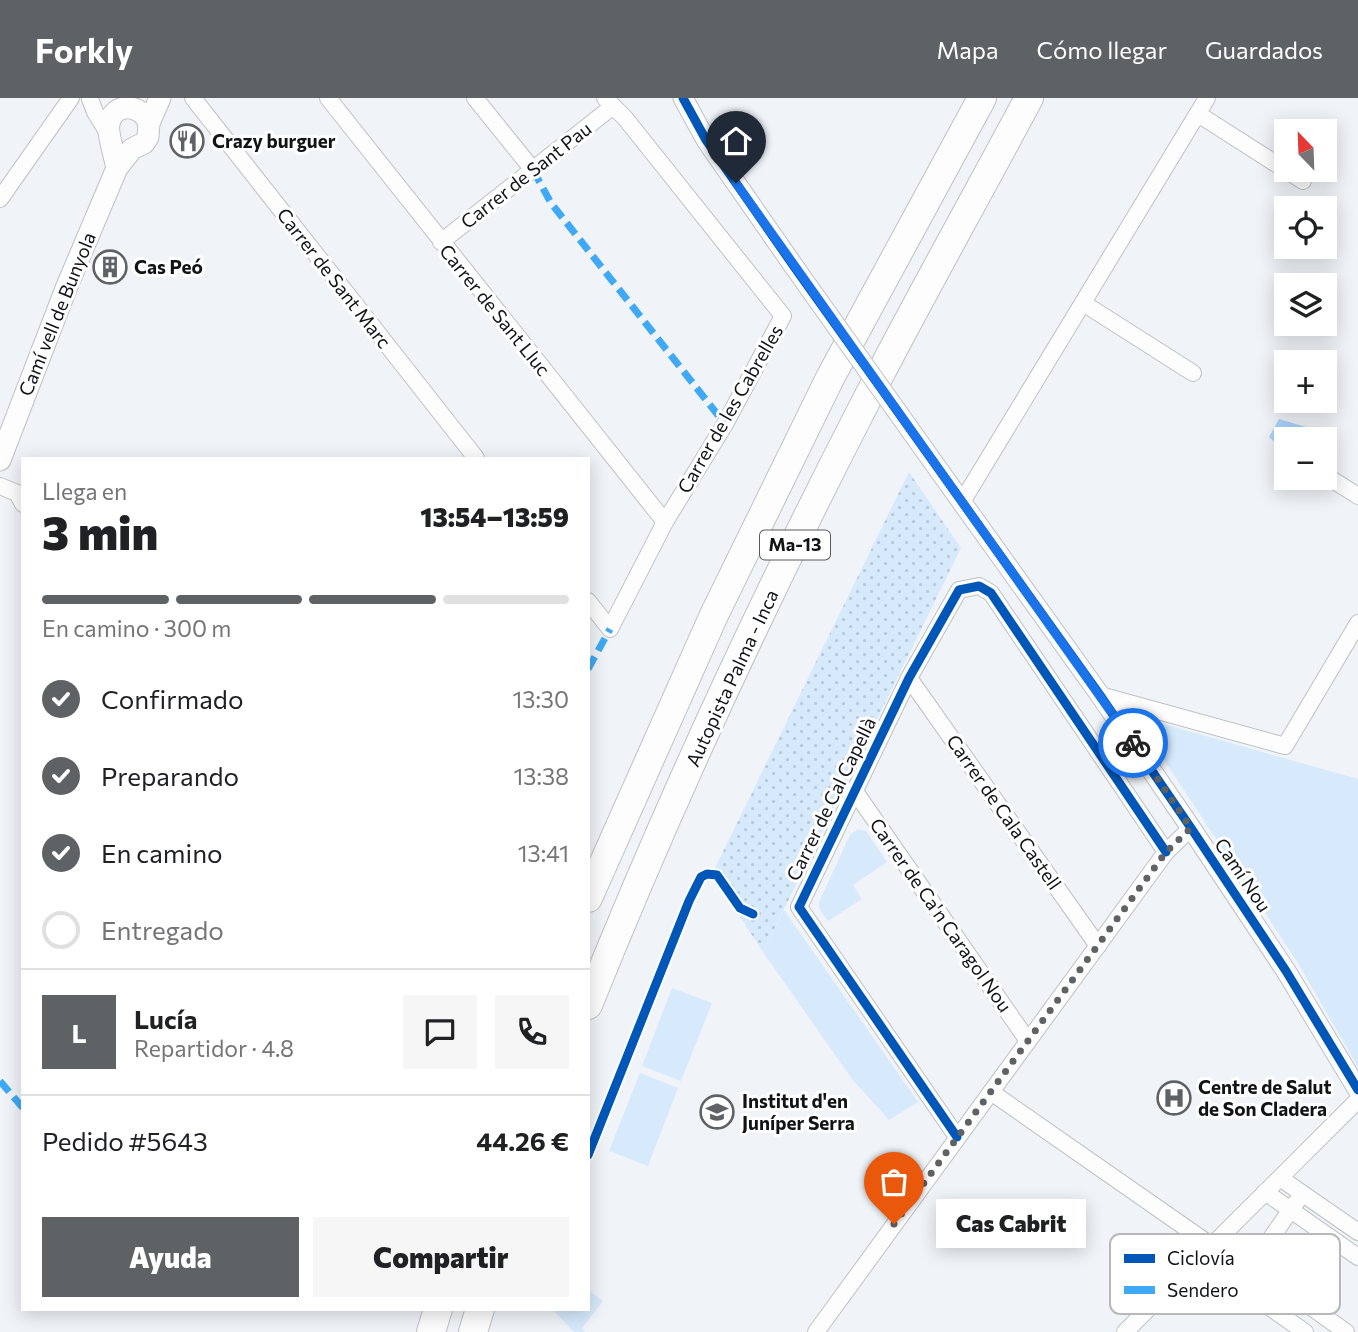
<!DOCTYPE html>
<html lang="es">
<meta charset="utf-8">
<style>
:root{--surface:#fff;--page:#f6f6f6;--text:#202124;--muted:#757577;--line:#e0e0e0;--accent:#5f6265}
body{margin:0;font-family:Commissioner,sans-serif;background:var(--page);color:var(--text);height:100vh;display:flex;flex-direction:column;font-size:26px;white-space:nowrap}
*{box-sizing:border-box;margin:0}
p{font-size:23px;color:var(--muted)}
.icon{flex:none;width:38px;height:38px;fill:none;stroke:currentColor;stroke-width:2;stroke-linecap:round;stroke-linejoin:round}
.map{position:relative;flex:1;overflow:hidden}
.panel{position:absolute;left:21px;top:359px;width:569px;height:854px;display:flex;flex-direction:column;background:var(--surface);border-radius:0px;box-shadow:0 4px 18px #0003}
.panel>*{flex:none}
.needle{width:46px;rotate:337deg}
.fabs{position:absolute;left:1274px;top:21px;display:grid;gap:14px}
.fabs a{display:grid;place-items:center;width:63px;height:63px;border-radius:0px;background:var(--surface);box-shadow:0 4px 18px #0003;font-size:35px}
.pin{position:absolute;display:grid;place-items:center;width:60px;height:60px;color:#fff;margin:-72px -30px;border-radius:50% 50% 50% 0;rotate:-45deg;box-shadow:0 0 7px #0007}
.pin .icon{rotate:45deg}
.courier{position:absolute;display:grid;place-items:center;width:70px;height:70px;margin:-35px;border:5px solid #1a73e8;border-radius:50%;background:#fff;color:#222;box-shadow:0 2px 9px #0007}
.bubble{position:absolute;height:49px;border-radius:0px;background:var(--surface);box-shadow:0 4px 18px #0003;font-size:23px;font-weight:800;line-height:49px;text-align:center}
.summary em{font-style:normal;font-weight:800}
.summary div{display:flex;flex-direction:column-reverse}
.summary{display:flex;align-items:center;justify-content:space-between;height:119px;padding:0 21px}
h1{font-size:46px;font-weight:800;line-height:52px}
.bar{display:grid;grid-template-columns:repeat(4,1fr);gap:10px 7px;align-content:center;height:84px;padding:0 21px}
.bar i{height:9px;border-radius:5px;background:var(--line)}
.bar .current{background:var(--accent)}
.bar p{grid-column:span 4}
.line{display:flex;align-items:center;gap:18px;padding:0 21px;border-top:2px solid var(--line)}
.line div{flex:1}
.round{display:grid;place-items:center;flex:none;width:74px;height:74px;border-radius:0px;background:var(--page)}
ol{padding:0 21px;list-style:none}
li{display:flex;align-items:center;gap:21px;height:77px}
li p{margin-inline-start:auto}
li .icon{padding:7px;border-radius:50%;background:var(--accent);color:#fff;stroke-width:4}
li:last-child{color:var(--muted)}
li i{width:38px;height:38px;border:4px solid var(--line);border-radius:50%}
.action{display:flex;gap:14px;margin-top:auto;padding:14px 21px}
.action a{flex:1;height:80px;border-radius:0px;background:var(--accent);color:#fff;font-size:28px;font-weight:800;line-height:80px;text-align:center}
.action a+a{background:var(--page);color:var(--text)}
header{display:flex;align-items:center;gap:42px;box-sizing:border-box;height:98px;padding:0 35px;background:var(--accent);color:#fff}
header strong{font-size:33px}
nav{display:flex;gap:38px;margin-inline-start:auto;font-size:24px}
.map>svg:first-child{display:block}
.grass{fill:#d6eafc}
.park{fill:url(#park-dots)}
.water{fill:#abd4fc}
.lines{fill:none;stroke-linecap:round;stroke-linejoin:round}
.minor-casing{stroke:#bec1c4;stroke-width:18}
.tertiary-casing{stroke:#bec1c4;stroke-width:21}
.secondary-casing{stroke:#bec1c4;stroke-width:23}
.motorway-casing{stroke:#bec1c4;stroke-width:30}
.minor{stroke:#fdfdfe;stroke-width:16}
.tertiary{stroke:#fdfdfe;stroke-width:19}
.secondary{stroke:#fdfdfe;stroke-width:21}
.motorway{stroke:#fdfdfe;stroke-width:28}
.tertiary-bridge-casing{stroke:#bec1c4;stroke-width:21;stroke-linecap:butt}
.tertiary-bridge{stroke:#fdfdfe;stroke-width:19}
.quiet{stroke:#3fa9f5;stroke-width:7;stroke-dasharray:14 7;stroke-linecap:butt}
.cycleway-casing{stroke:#fff;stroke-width:13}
.cycleway{stroke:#0057b8;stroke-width:9}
.done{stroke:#5f6265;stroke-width:7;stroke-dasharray:0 12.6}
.route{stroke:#1a73e8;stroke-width:9}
.labels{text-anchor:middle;stroke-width:6;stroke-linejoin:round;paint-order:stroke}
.shield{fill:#fff;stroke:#585a5c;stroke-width:2}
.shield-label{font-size:18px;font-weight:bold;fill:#111316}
.poi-label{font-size:19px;font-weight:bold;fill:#111316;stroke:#fff;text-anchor:start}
.street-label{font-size:19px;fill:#111316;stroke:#fff}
.key{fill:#fff;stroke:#b8b8b9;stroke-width:2}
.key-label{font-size:19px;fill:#111316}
</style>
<header>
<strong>Forkly</strong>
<nav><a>Mapa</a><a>Cómo llegar</a><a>Guardados</a></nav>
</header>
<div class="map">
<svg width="1358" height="1234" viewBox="0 0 1358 1234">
<defs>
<pattern id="park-dots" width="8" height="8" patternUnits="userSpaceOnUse" patternTransform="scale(1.75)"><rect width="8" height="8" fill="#d6eafc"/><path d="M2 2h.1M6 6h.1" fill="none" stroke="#b7c8d7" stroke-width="1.8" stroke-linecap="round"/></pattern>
</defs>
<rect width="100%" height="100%" fill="#f0f4f8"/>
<g class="grass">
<polygon points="1135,618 1358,681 1358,969 1298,865"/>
<polygon points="858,731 866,733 887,764 853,787 862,801 828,823 819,810 819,804 850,737"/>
<polygon points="784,812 918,1004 889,1022 852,981 763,854"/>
<polygon points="672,890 712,905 681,983 642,968"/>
<polygon points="640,975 678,990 648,1068 609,1053"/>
<polygon points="588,1192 603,1203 582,1230 585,1234 574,1234 552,1211 588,1211"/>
</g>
<polygon class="park" points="909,374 961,450 763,854 712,776"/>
<polygon class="water" points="1279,321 1306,329 1299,341 1286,341 1286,355 1269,339"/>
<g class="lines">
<defs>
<g id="minor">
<polyline points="193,0 476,360"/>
<polyline points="328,0 665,424"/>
<polyline points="475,0 533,72"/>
<polyline points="90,1 95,14 108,35"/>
<polyline points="1198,16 1303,83"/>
<polyline points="0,101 71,0"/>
<polyline points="441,144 612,9"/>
<polyline points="1083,205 1193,275"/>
<polyline points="1325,377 1358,398"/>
<polyline points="0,388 17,395 23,406"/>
<polyline points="962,404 1207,0"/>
<polyline points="588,503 610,531 665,424 725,326 783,218 625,20 605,0"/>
<polyline points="909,580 1098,848"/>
<polyline points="1100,597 1285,648 1358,525"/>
<polyline points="854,692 1028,943"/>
<polyline points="991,994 1212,1148"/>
<polyline points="957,1039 799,809 909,580 959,492 979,488 991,495 1166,754"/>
<polyline points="1280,1080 1358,1134"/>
<polyline points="1265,1094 1358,1159"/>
<polyline points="1302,1096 1238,1187 1305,1234"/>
<polyline points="1217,1142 1346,1234"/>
<polyline points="816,1234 1166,754 1191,730"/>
<polyline points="1125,1234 1358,1002"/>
</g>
<g id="tertiary">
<polyline points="683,0 706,42 795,170"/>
<polyline points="933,364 1100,597 1191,730 1286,873 1358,992"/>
</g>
<g id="secondary">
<path d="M 117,70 C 115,60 107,34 109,26 C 113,3 142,6 149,25"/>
<polyline points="0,362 67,188 117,70 132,51 144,45 148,39 149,25 160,0"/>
</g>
<g id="motorway">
<polyline points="588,800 714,517 830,280 982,0"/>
<path d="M 588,907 C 670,703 763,503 864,307 C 917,204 974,103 1029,0"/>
<polyline points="431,1234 438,1211"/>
<polyline points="473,1234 480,1211"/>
</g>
</defs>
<use href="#minor" class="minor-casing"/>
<use href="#tertiary" class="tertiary-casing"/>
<use href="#secondary" class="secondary-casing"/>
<use href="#motorway" class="motorway-casing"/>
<use href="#minor" class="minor"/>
<use href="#tertiary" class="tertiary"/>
<use href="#secondary" class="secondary"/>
<use href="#motorway" class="motorway"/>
<defs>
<polyline id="tertiary-bridge" points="795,170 933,364"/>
</defs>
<use href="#tertiary-bridge" class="tertiary-bridge-casing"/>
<use href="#tertiary-bridge" class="tertiary-bridge"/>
<g class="quiet">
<polyline points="533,72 551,105 725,326"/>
<polyline points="588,571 610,531"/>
<polyline points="0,983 23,1010"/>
</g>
<defs>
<g id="cycleway">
<polyline points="683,0 706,42 795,170 1100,597 1191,730 1286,873 1358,992"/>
<polyline points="957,1039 799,809 909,580 959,492 979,488 991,495 1166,754"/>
<polyline points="588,1057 689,803 701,779 707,776 717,777 740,810 753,816"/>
</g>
</defs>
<use href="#cycleway" class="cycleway-casing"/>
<use href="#cycleway" class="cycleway"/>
</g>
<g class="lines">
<polyline class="done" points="894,1126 1166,754 1191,730 1133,645"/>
<polyline class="route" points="736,85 1133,645"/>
</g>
<defs>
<symbol id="restaurant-ring" viewBox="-11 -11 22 22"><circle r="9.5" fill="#fff" stroke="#5f6265" stroke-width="1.5"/><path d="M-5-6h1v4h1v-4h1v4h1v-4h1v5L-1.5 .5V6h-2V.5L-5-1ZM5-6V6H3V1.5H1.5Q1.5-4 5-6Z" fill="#5f6265"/></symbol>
<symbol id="building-ring" viewBox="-11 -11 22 22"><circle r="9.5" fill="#fff" stroke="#5f6265" stroke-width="1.5"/><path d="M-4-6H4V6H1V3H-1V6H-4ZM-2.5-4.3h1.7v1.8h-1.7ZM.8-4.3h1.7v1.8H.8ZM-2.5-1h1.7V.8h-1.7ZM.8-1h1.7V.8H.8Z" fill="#5f6265"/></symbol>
<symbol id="hospital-ring" viewBox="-11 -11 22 22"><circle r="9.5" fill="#fff" stroke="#5f6265" stroke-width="1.5"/><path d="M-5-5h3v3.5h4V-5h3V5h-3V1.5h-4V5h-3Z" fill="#5f6265"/></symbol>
<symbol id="school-ring" viewBox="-11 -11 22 22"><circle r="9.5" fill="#fff" stroke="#5f6265" stroke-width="1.5"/><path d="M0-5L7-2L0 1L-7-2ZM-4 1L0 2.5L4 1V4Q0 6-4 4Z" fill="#5f6265"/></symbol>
</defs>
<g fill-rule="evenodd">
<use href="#restaurant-ring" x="168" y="24" width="38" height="38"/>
<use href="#building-ring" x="91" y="150" width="38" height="38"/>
<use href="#hospital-ring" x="1155" y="981" width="38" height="38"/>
<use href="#school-ring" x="698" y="995" width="38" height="38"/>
</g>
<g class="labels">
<rect class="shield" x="760" y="432.5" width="70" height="29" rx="5"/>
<g class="shield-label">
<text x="795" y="453">Ma-13</text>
</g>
<g class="poi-label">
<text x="212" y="50">Crazy burguer</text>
<text x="134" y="176">Cas Peó</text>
<text x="1198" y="996">Centre de Salut<tspan x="1198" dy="22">de Son Cladera</tspan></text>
<text x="742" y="1010">Institut d'en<tspan x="742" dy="22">Juníper Serra</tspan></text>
</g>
<g class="street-label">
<text transform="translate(526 77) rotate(-38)" y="7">Carrer de Sant Pau</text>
<text transform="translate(334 180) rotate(52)" y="7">Carrer de Sant Marc</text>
<text transform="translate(495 212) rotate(51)" y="7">Carrer de Sant Lluc</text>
<text transform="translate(57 216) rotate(-68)" y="7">Camí vell de Bunyola</text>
<text transform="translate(730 311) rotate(-60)" y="7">Carrer de les Cabrelles</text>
<text transform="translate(732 580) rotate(-65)" y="7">Autopista Palma - Inca</text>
<text transform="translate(831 701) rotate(-64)" y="7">Carrer de Cal Capellà</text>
<text transform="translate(1004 714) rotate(55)" y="7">Carrer de Cala Castell</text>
<text transform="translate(1243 777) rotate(56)" y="7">Camí Nou</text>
<text transform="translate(941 817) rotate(55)" y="7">Carrer de Ca'n Caragol Nou</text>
</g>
</g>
<rect x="1110" y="1136" width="230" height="80" rx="10" class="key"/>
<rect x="1124" y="1156" width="31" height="9" fill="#0057b8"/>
<rect x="1124" y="1188" width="31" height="8" fill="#3fa9f5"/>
<g class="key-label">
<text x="1167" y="1167">Ciclovía</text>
<text x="1167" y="1199">Sendero</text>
</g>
</svg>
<div class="fabs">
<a><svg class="needle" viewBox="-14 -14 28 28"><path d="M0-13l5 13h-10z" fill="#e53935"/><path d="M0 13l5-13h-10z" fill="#757577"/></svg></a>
<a><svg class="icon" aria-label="locate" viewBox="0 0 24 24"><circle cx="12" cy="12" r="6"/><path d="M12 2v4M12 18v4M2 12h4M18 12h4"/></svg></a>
<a><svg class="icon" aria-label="layers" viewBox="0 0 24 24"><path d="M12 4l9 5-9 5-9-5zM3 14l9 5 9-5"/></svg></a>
<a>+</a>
<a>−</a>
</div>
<div class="pin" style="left:894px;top:1126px;background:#ea580c"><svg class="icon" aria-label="bag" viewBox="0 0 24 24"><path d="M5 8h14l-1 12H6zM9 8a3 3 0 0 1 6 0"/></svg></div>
<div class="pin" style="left:736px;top:85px;background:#1f2937"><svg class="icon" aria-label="home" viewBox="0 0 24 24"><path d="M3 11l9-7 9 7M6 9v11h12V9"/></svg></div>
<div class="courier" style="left:1133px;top:645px"><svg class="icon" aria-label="bike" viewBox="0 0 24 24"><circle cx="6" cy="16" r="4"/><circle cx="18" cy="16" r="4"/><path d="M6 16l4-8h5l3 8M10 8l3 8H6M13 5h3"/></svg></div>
<div class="bubble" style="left:936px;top:1101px;width:150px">Cas Cabrit</div>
<section class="panel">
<div class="summary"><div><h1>3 min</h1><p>Llega en</p></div><em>13:54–13:59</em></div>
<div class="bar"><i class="current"></i><i class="current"></i><i class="current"></i><i></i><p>En camino · 300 m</p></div>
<ol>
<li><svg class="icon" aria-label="check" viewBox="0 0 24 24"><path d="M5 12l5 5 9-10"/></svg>Confirmado<p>13:30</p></li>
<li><svg class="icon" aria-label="check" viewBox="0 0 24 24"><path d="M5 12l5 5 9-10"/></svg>Preparando<p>13:38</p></li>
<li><svg class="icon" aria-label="check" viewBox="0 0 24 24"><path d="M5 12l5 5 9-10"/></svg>En camino<p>13:41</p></li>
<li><i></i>Entregado</li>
</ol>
<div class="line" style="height:126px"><b class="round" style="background:var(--accent);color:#fff">L</b><div><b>Lucía</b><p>Repartidor · 4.8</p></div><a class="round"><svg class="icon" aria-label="chat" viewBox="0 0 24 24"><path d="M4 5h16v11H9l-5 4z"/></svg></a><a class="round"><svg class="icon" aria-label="phone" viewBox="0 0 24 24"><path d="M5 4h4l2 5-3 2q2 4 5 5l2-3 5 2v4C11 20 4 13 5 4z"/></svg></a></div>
<div class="line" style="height:91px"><div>Pedido #5643</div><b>44.26 €</b></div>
<div class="action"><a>Ayuda</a><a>Compartir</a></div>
</section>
</div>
